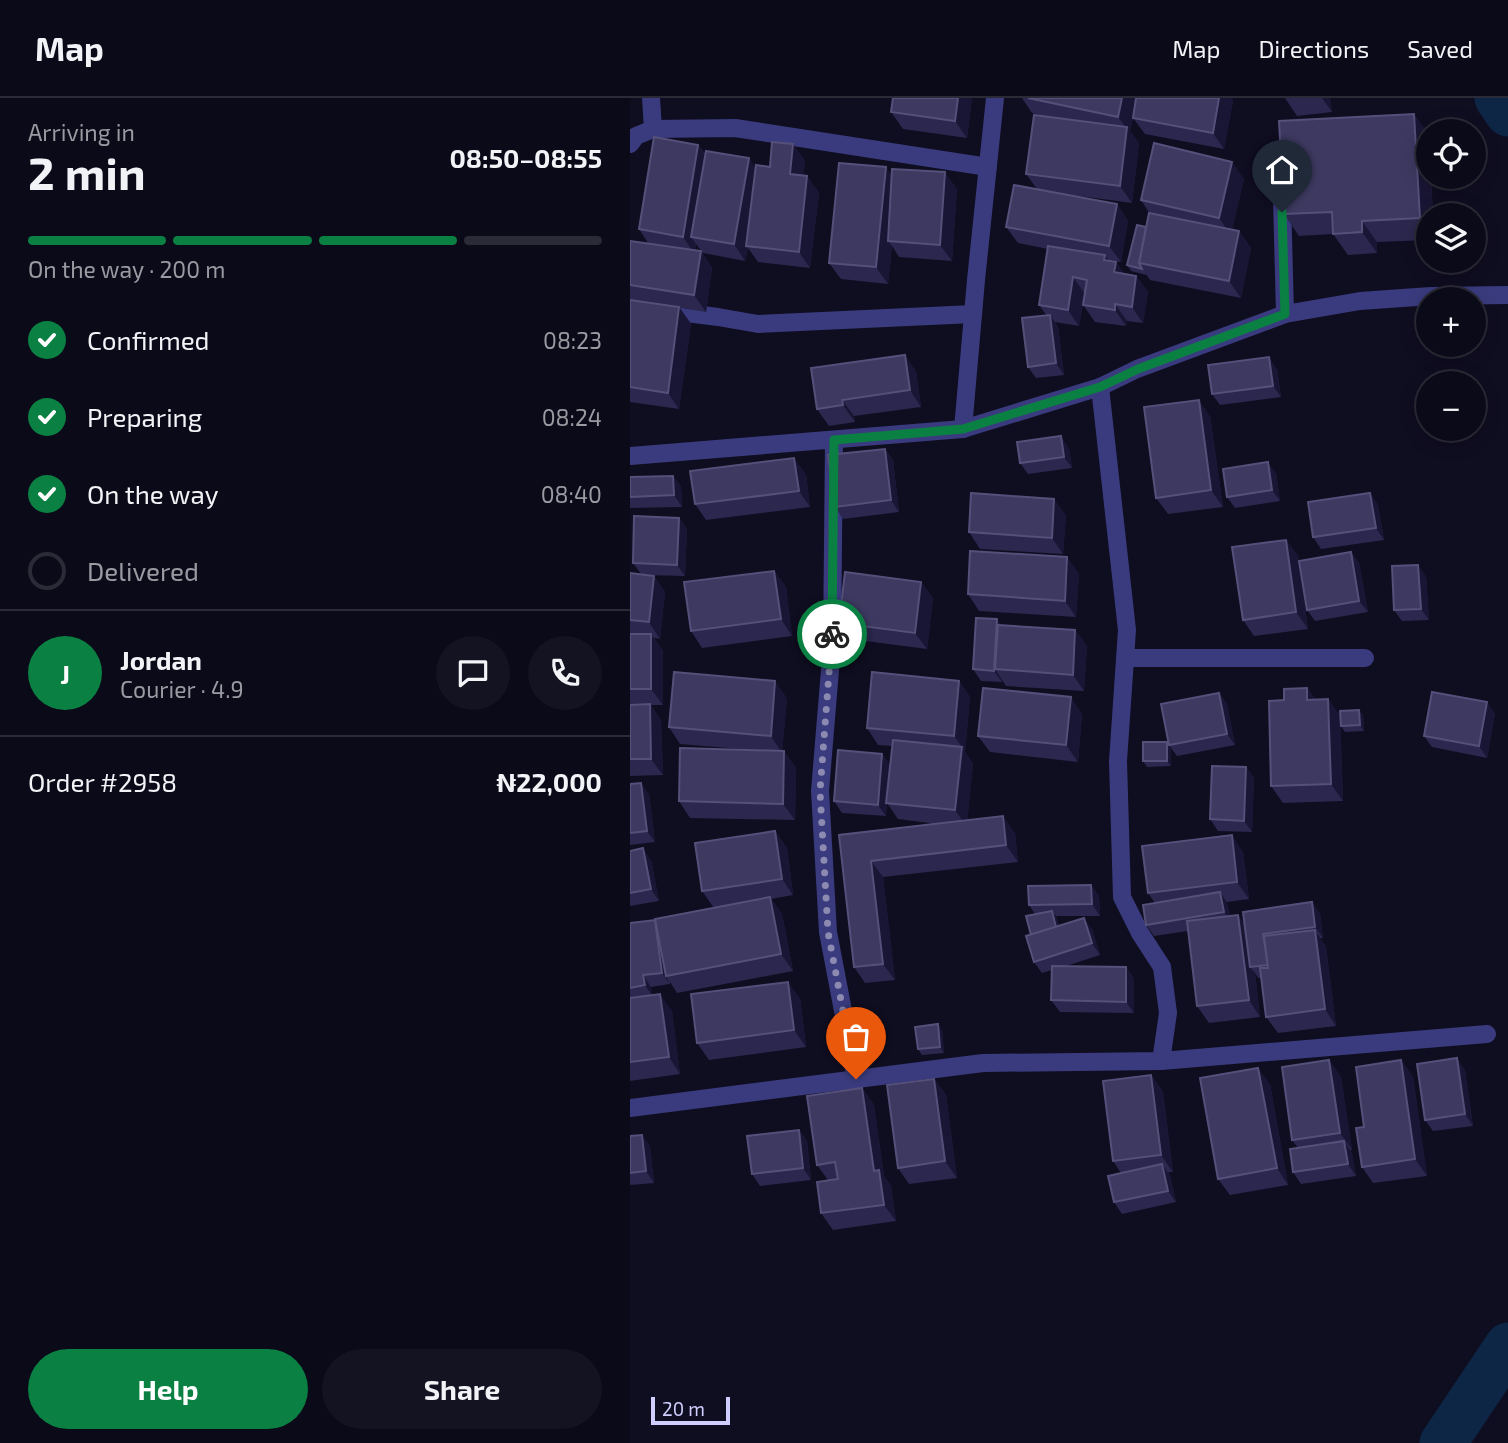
<!DOCTYPE html>
<meta charset="utf-8">
<style>
:root{--surface:#0b0a18;--page:#141321;--text:#f1f3f6;--muted:#9a9aa2;--line:#2b2b37;--accent:#0b8043}
body{margin:0;font-family:"Exo 2",sans-serif;background:var(--page);color:var(--text);height:100vh;display:flex;flex-direction:column;font-size:26px;white-space:nowrap}
*{box-sizing:border-box;margin:0}
p{font-size:23px;color:var(--muted)}
.icon{flex:none;width:38px;height:38px;fill:none;stroke:currentColor;stroke-width:2;stroke-linecap:round;stroke-linejoin:round}
.map{position:relative;flex:1;overflow:hidden}
.panel{display:flex;flex-direction:column;background:var(--surface);width:630px}
.panel>*{flex:none}
.controls{position:absolute;left:786px;top:21px;display:grid;gap:14px}
.controls a{display:grid;place-items:center;width:70px;height:70px;border-radius:50%;background:var(--surface);box-shadow:0 4px 18px #0003,0 0 0 2px var(--line);font-size:35px}
.scale{position:absolute;left:21px;bottom:18px;width:79px;box-sizing:border-box;padding-left:7px;border:4px solid #d0cefe;border-top:0;font-size:19px;line-height:24px;white-space:nowrap;color:#d0cefe;-webkit-text-stroke:5px #0f0d20;paint-order:stroke}
.pin{position:absolute;display:grid;place-items:center;width:60px;height:60px;color:#fff;margin:-72px -30px;border-radius:50% 50% 50% 0;rotate:-45deg;box-shadow:0 0 7px #0007}
.pin .icon{rotate:45deg}
.courier{position:absolute;display:grid;place-items:center;width:70px;height:70px;margin:-35px;border:5px solid #0b8043;border-radius:50%;background:#fff;color:#222;box-shadow:0 2px 9px #0007}
.overview em{font-style:normal;font-weight:700}
.overview div{display:flex;flex-direction:column-reverse}
.overview{display:flex;align-items:center;justify-content:space-between;height:119px;padding:0 28px}
h1{font-size:46px;font-weight:700;line-height:52px}
.bar{display:grid;grid-template-columns:repeat(4,1fr);gap:10px 7px;align-content:center;height:84px;padding:0 28px}
.bar i{height:9px;border-radius:5px;background:var(--line)}
.bar .selected{background:var(--accent)}
.bar p{grid-column:span 4}
.line{display:flex;align-items:center;gap:18px;padding:0 28px;border-top:2px solid var(--line)}
.line div{flex:1}
.round{display:grid;place-items:center;flex:none;width:74px;height:74px;border-radius:37px;background:var(--page)}
ol{padding:0 28px;list-style:none}
li{display:flex;align-items:center;gap:21px;height:77px}
li p{margin-inline-start:auto}
li .icon{padding:7px;border-radius:50%;background:var(--accent);color:#fff;stroke-width:4}
li:last-child{color:var(--muted)}
li i{width:38px;height:38px;border:4px solid var(--line);border-radius:50%}
.primary-button{display:flex;gap:14px;margin-top:auto;padding:14px 28px}
.primary-button a{flex:1;height:80px;border-radius:42px;background:var(--accent);color:#fff;font-size:28px;font-weight:700;line-height:80px;text-align:center}
.primary-button a+a{background:var(--page);color:var(--text)}
header{display:flex;align-items:center;gap:42px;box-sizing:border-box;height:98px;padding:0 35px;background:var(--surface);border-bottom:2px solid var(--line)}
header strong{font-size:33px}
nav{display:flex;gap:38px;margin-inline-start:auto;font-size:24px}
main{display:flex;flex:1;min-height:0}
.map>svg:first-child{display:block}
.lines{fill:none;stroke-linecap:round;stroke-linejoin:round}
.river{stroke:#0d2645;stroke-width:47}
.minor{stroke:#3a3b7e;stroke-width:18}
.wall{fill:#2b274e}
.shaded-wall{fill:#191534}
.building{fill:#3d3961;stroke:#54507a;stroke-width:2}
.done{stroke:#8c8ab0;stroke-width:7;stroke-dasharray:0 12.6}
.route{stroke:#0b8043;stroke-width:9}
</style>
<header>
<strong>Map</strong>
<nav><a>Map</a><a>Directions</a><a>Saved</a></nav>
</header>
<main>
<section class="panel">
<div class="overview"><div><h1>2 min</h1><p>Arriving in</p></div><em>08:50–08:55</em></div>
<div class="bar"><i class="selected"></i><i class="selected"></i><i class="selected"></i><i></i><p>On the way · 200 m</p></div>
<ol>
<li><svg class="icon" aria-label="check" viewBox="0 0 24 24"><path d="M5 12l5 5 9-10"/></svg>Confirmed<p>08:23</p></li>
<li><svg class="icon" aria-label="check" viewBox="0 0 24 24"><path d="M5 12l5 5 9-10"/></svg>Preparing<p>08:24</p></li>
<li><svg class="icon" aria-label="check" viewBox="0 0 24 24"><path d="M5 12l5 5 9-10"/></svg>On the way<p>08:40</p></li>
<li><i></i>Delivered</li>
</ol>
<div class="line" style="height:126px"><b class="round" style="background:var(--accent);color:#fff">J</b><div><b>Jordan</b><p>Courier · 4.9</p></div><a class="round"><svg class="icon" aria-label="chat" viewBox="0 0 24 24"><path d="M4 5h16v11H9l-5 4z"/></svg></a><a class="round"><svg class="icon" aria-label="phone" viewBox="0 0 24 24"><path d="M5 4h4l2 5-3 2q2 4 5 5l2-3 5 2v4C11 20 4 13 5 4z"/></svg></a></div>
<div class="line" style="height:91px"><div>Order #2958</div><b>₦22,000</b></div>
<div class="primary-button"><a>Help</a><a>Share</a></div>
</section>
<div class="map">
<svg width="878" height="1345" viewBox="0 0 878 1345">
<rect width="100%" height="100%" fill="#0f0d20"/>
<g class="lines">
<g class="river">
<polyline points="868,0 878,15"/>
<polyline points="813,1345 878,1248"/>
</g>
<g class="minor">
<polyline points="21,0 23,31"/>
<polyline points="0,46 6,38 23,31 105,30 358,69"/>
<polyline points="651,62 655,216"/>
<polyline points="0,208 88,219 128,226 343,216"/>
<polyline points="470,289 497,532 488,663 492,799 510,835 532,869 538,915 531,963"/>
<polyline points="333,331 346,182 365,0"/>
<polyline points="204,342 202,548 190,693 198,834 226,981"/>
<polyline points="0,358 333,331 470,289 507,271 655,216 730,203 801,198 878,197"/>
<polyline points="495,560 735,560"/>
<polyline points="0,1010 353,965 531,963 857,936"/>
</g>
</g>
<g class="wall">
<polygon points="342,0 337,40 273,31 261,14"/>
<polygon points="392,0 601,0 603,3 594,51 515,36 503,20 500,33 509,45 502,105 434,96 487,106 498,123 491,164 478,162 486,164 494,176 506,178 518,194 513,225 497,223 496,228 465,224 453,207 455,196 449,228 425,224 428,229 434,277 406,280 398,269 417,218 409,207 418,151 388,145 376,129 407,91 396,76 418,19 402,15"/>
<polygon points="655,0 700,0 702,14 667,18"/>
<polygon points="163,46 175,63 173,78 177,78 189,95 180,170 128,164 118,150 115,163 73,155 66,146 65,152 71,153 82,170 76,214 50,210 61,226 49,311 0,304 0,143 18,145 9,131 68,47 76,57 125,69 140,69"/>
<polygon points="262,78 327,91 322,163 269,159 262,148 258,186 211,181 199,165"/>
<polygon points="798,79 801,79 803,117 798,117 798,142 747,144 747,155 718,157 703,136 669,138 654,116"/>
<polygon points="614,81 602,132 609,133 621,150 611,200 520,182 516,176 516,177 501,173 497,167 516,129 520,116 511,102"/>
<polygon points="647,271 651,299 590,307 582,296"/>
<polygon points="286,273 291,309 224,318 225,324 199,328 187,311"/>
<polygon points="580,318 593,409 538,416 526,400"/>
<polygon points="439,350 442,370 398,376 390,365"/>
<polygon points="255,351 263,362 269,414 213,421 205,409"/>
<polygon points="646,375 650,403 605,410 597,399"/>
<polygon points="176,376 180,409 76,422 65,406"/>
<polygon points="43,378 51,389 52,409 0,410 0,379"/>
<polygon points="740,395 748,407 754,442 691,451 683,439"/>
<polygon points="436,417 433,456 350,451 339,434"/>
<polygon points="49,420 57,431 55,478 15,477 24,478 35,494 30,541 24,540 33,553 33,607 21,607 31,623 33,677 0,678 0,475 11,476 3,465"/>
<polygon points="656,442 668,458 678,531 624,538 613,522"/>
<polygon points="721,454 729,465 738,514 685,523 677,512"/>
<polygon points="437,459 449,476 446,519 349,513 338,496"/>
<polygon points="144,473 156,489 162,538 72,550 61,533"/>
<polygon points="796,478 799,522 772,523 764,512"/>
<polygon points="291,484 303,500 297,551 220,541 209,525"/>
<polygon points="371,527 445,532 457,548 454,593 376,588 372,582 372,584 351,583 343,571"/>
<polygon points="329,583 340,599 335,654 343,666 337,722 385,735 388,764 253,779 265,882 235,885 224,869 209,737 307,726 268,721 257,705 256,718 212,715 204,703 252,656 260,667 262,648 248,647 237,630"/>
<polygon points="677,590 685,601 698,601 710,618 713,703 653,705 641,688 654,602"/>
<polygon points="589,595 597,606 605,647 547,658 539,647"/>
<polygon points="157,600 152,653 154,653 166,670 165,722 60,720 49,703 122,652 50,646 39,629"/>
<polygon points="729,612 733,617 734,633 715,634 711,628"/>
<polygon points="865,615 857,660 802,649 794,638"/>
<polygon points="452,616 448,664 360,654 348,638"/>
<polygon points="537,644 541,650 541,668 517,669 513,663"/>
<polygon points="616,669 624,680 622,734 588,733 580,721"/>
<polygon points="0,686 19,696 25,744 0,747"/>
<polygon points="145,733 157,750 163,797 141,801 152,816 163,873 47,895 40,884 40,886 21,889 22,897 42,913 50,976 0,983 0,825 25,822 84,810 72,793"/>
<polygon points="0,753 21,762 29,803 0,808"/>
<polygon points="613,754 619,801 597,804 600,818 608,817 614,826 682,804 690,816 693,840 690,840 696,849 706,928 648,935 636,919 631,880 628,880 625,875 630,919 579,925 567,908 558,833 524,838 516,827 525,805 518,795"/>
<polygon points="461,787 469,798 470,818 426,818 429,828 462,831 470,857 433,869 496,869 504,881 504,915 430,914 421,902 422,872 412,875 404,864 401,837 405,816 399,807"/>
<polygon points="170,900 176,949 79,962 67,945"/>
<polygon points="312,932 314,955 292,957 288,951"/>
<polygon points="699,962 711,979 722,1052 720,1052 722,1055 726,1078 671,1086 663,1074 668,1050 662,1042"/>
<polygon points="771,962 783,979 797,1078 743,1085 732,1069 734,1029"/>
<polygon points="835,972 843,1028 803,1033 795,1022"/>
<polygon points="521,977 533,994 543,1074 538,1074 540,1078 546,1104 492,1116 484,1104 491,1075 483,1063"/>
<polygon points="304,981 316,997 327,1080 279,1086 268,1070"/>
<polygon points="640,986 658,1087 600,1097 588,1081"/>
<polygon points="232,990 244,1007 254,1078 261,1088 266,1123 203,1132 191,1115 198,1082 187,1067"/>
<polygon points="169,1032 177,1043 181,1082 130,1088 122,1076"/>
<polygon points="0,1038 20,1048 24,1085 0,1087"/>
</g>
<g class="shaded-wall">
<polygon points="328,0 342,0 337,40 325,23"/>
<polygon points="492,0 507,0 500,33 509,45 502,105 490,88 497,31 488,19"/>
<polygon points="589,0 601,0 603,3 594,51 583,35"/>
<polygon points="692,0 700,0 702,14"/>
<polygon points="784,16 798,35 798,79 801,79 803,117 798,117 798,132 790,120"/>
<polygon points="163,46 175,63 172,93 160,76"/>
<polygon points="68,47 80,64 61,139 66,146 64,155 53,139"/>
<polygon points="119,60 131,77 116,148 118,150 115,163 104,146"/>
<polygon points="602,64 614,81 601,137 589,120"/>
<polygon points="256,69 268,86 258,143 262,148 258,186 246,169"/>
<polygon points="315,74 327,91 322,163 310,147"/>
<polygon points="177,78 189,95 180,170 169,154"/>
<polygon points="487,106 498,123 491,164 479,148"/>
<polygon points="732,123 747,144 747,155 732,134"/>
<polygon points="609,133 621,150 611,200 599,183"/>
<polygon points="71,153 82,170 76,214 64,197"/>
<polygon points="475,157 485,172 486,164 497,180 486,176 474,162"/>
<polygon points="506,178 518,194 513,225 502,209"/>
<polygon points="443,179 455,196 449,228 438,212"/>
<polygon points="485,206 497,223 496,228 485,212"/>
<polygon points="49,209 61,226 49,311 38,295"/>
<polygon points="420,217 428,229 434,277 426,265"/>
<polygon points="275,257 286,273 291,309 280,292"/>
<polygon points="639,259 647,271 651,299 643,288"/>
<polygon points="212,302 224,318 225,324 213,307"/>
<polygon points="569,302 580,318 593,409 581,392"/>
<polygon points="431,338 439,350 442,370 434,359"/>
<polygon points="255,351 263,362 269,414 261,402"/>
<polygon points="164,360 176,376 180,409 169,393"/>
<polygon points="638,364 646,375 650,403 642,392"/>
<polygon points="43,378 51,389 52,409 44,397"/>
<polygon points="740,395 748,407 754,442 746,430"/>
<polygon points="424,401 436,417 433,456 422,440"/>
<polygon points="49,420 57,431 55,478 47,467"/>
<polygon points="656,442 668,458 678,531 666,514"/>
<polygon points="721,454 729,465 738,514 729,503"/>
<polygon points="437,459 449,476 446,519 435,503"/>
<polygon points="788,467 796,478 799,522 791,511"/>
<polygon points="144,473 156,489 162,538 151,521"/>
<polygon points="24,478 35,494 30,541 19,524"/>
<polygon points="291,484 303,500 297,551 285,535"/>
<polygon points="367,521 375,532 365,571 372,582 372,584 364,573"/>
<polygon points="445,532 457,548 454,593 443,577"/>
<polygon points="21,536 33,553 33,607 21,591"/>
<polygon points="145,583 157,600 152,655 141,638"/>
<polygon points="329,583 340,599 335,654 343,666 337,729 325,712 332,649 324,638"/>
<polygon points="677,590 689,607 677,602"/>
<polygon points="589,595 597,606 605,647 597,636"/>
<polygon points="441,599 452,616 448,664 436,647"/>
<polygon points="698,601 710,618 713,703 701,686"/>
<polygon points="857,604 865,615 857,660 849,648"/>
<polygon points="20,606 31,623 33,677 21,661"/>
<polygon points="729,612 733,617 734,633 730,627"/>
<polygon points="537,644 541,650 541,668 537,663"/>
<polygon points="154,653 166,670 165,722 153,706"/>
<polygon points="252,656 260,667 256,718 248,707"/>
<polygon points="616,669 624,680 622,734 614,723"/>
<polygon points="11,685 19,696 25,744 17,733"/>
<polygon points="373,718 385,735 388,764 376,747"/>
<polygon points="145,733 157,750 163,797 152,781"/>
<polygon points="602,737 613,754 619,801 607,784"/>
<polygon points="13,750 21,762 29,803 21,791"/>
<polygon points="241,763 253,779 265,882 253,866"/>
<polygon points="461,787 469,798 470,818 462,806"/>
<polygon points="590,794 598,806 602,825 594,814"/>
<polygon points="140,799 152,816 163,873 151,856"/>
<polygon points="682,804 690,816 693,840 685,829"/>
<polygon points="422,813 426,818 431,838 427,832"/>
<polygon points="608,817 619,833 620,869 625,875 630,919 619,902"/>
<polygon points="454,820 462,831 470,857 462,845"/>
<polygon points="25,822 36,878 40,886 32,875"/>
<polygon points="685,832 696,849 706,928 695,911"/>
<polygon points="496,869 504,881 504,915 496,904"/>
<polygon points="13,877 21,889 23,899 15,887"/>
<polygon points="158,884 170,900 176,949 164,932"/>
<polygon points="30,896 42,913 50,976 39,959"/>
<polygon points="308,926 312,932 314,955 310,949"/>
<polygon points="827,960 835,972 843,1028 835,1016"/>
<polygon points="699,962 711,979 722,1052 710,1035"/>
<polygon points="771,962 783,979 797,1078 785,1061"/>
<polygon points="628,970 640,986 658,1087 647,1070"/>
<polygon points="521,977 533,994 543,1074 531,1057"/>
<polygon points="304,981 316,997 327,1080 315,1063"/>
<polygon points="232,990 244,1007 254,1078 261,1088 266,1123 254,1107 244,1073"/>
<polygon points="169,1032 177,1043 181,1082 173,1070"/>
<polygon points="12,1037 20,1048 24,1085 16,1073"/>
<polygon points="714,1043 722,1055 726,1078 718,1066"/>
<polygon points="532,1066 540,1078 546,1104 538,1093"/>
</g>
<g class="building">
<polygon points="263,0 328,0 325,23 261,14"/>
<polygon points="398,0 492,0 488,19"/>
<polygon points="506,0 589,0 583,35 503,20"/>
<polygon points="784,16 790,120 732,123 732,134 703,136 702,114 654,116 649,23"/>
<polygon points="404,17 497,29 490,88 396,76"/>
<polygon points="24,39 68,47 53,139 9,131"/>
<polygon points="142,44 163,46 160,76 177,78 169,154 116,148 126,67 140,69"/>
<polygon points="524,45 602,64 589,120 511,102"/>
<polygon points="76,53 119,60 104,146 61,139"/>
<polygon points="209,65 256,69 246,169 199,165"/>
<polygon points="262,71 315,74 310,147 258,143"/>
<polygon points="384,87 487,106 479,148 376,129"/>
<polygon points="519,115 609,133 599,183 509,165"/>
<polygon points="507,127 516,129 509,165 512,171 497,167"/>
<polygon points="0,143 71,153 64,197 0,187"/>
<polygon points="418,148 475,157 474,162 486,164 484,174 506,178 502,209 485,206 485,212 453,207 457,182 443,179 438,212 409,207"/>
<polygon points="0,202 49,209 38,295 0,289"/>
<polygon points="420,217 426,265 398,269 392,220"/>
<polygon points="275,257 280,292 212,302 213,307 187,311 181,270"/>
<polygon points="639,259 643,288 582,296 578,267"/>
<polygon points="569,302 581,392 526,400 514,309"/>
<polygon points="431,338 434,359 390,365 387,344"/>
<polygon points="255,351 261,402 205,409 198,357"/>
<polygon points="164,360 169,393 65,406 60,373"/>
<polygon points="638,364 642,392 597,399 593,371"/>
<polygon points="43,378 44,397 0,399 0,379"/>
<polygon points="341,395 424,401 422,440 339,434"/>
<polygon points="740,395 746,430 683,439 678,404"/>
<polygon points="4,418 49,420 47,467 3,465"/>
<polygon points="656,442 666,514 613,522 602,449"/>
<polygon points="340,453 437,459 435,503 338,496"/>
<polygon points="721,454 729,503 677,512 669,463"/>
<polygon points="788,467 791,511 764,512 762,468"/>
<polygon points="144,473 151,521 61,533 54,484"/>
<polygon points="215,474 291,484 285,535 209,525"/>
<polygon points="0,475 24,478 19,524 0,522"/>
<polygon points="346,520 367,521 364,573 343,571"/>
<polygon points="368,527 445,532 443,577 365,571"/>
<rect x="0" y="536" width="21" height="55"/>
<polygon points="44,574 145,583 141,638 39,629"/>
<polygon points="242,574 329,583 324,638 237,630"/>
<polygon points="353,590 441,599 436,647 348,638"/>
<polygon points="677,590 677,602 698,601 701,686 641,688 639,603 654,602 654,591"/>
<polygon points="802,594 857,604 849,648 794,638"/>
<polygon points="589,595 597,636 539,647 531,606"/>
<polygon points="20,606 21,661 0,661 0,607"/>
<polygon points="729,612 730,627 711,628 710,613"/>
<polygon points="263,642 332,649 325,712 256,705"/>
<rect x="513" y="644" width="24" height="19"/>
<polygon points="50,650 154,653 153,706 49,703"/>
<polygon points="208,652 252,656 248,707 204,703"/>
<polygon points="582,668 616,669 614,723 580,721"/>
<polygon points="11,685 17,733 0,735 0,686"/>
<polygon points="373,718 376,747 241,763 253,866 224,869 209,737"/>
<polygon points="145,733 152,781 72,793 65,745"/>
<polygon points="602,737 607,784 518,795 512,748"/>
<polygon points="13,750 21,791 0,795 0,753"/>
<polygon points="461,787 462,806 399,807 398,788"/>
<polygon points="590,794 594,814 516,827 513,807"/>
<polygon points="140,799 151,856 36,878 25,821"/>
<polygon points="682,804 685,829 633,836 638,867 620,869 613,814"/>
<polygon points="422,813 426,829 401,837 396,818"/>
<polygon points="608,817 619,902 567,908 557,823"/>
<polygon points="454,820 462,845 404,864 396,838"/>
<polygon points="25,822 32,875 13,877 15,887 0,890 0,825"/>
<polygon points="685,832 695,911 636,919 630,870 638,870 634,838"/>
<polygon points="422,868 496,869 496,904 421,902"/>
<polygon points="158,884 164,932 67,945 61,896"/>
<polygon points="30,896 39,959 0,964 0,900"/>
<polygon points="308,926 310,949 288,951 285,929"/>
<polygon points="827,960 835,1016 795,1022 787,966"/>
<polygon points="699,962 710,1035 662,1042 652,969"/>
<polygon points="771,962 785,1061 732,1069 726,1030 734,1029 726,969"/>
<polygon points="628,970 647,1070 588,1081 570,980"/>
<polygon points="521,977 531,1057 483,1063 473,983"/>
<polygon points="304,981 315,1063 268,1070 257,987"/>
<polygon points="232,990 244,1073 249,1072 254,1107 191,1115 187,1084 208,1081 205,1064 187,1067 177,998"/>
<polygon points="169,1032 173,1070 122,1076 117,1038"/>
<polygon points="12,1037 16,1073 0,1075 0,1038"/>
<polygon points="714,1043 718,1066 663,1074 660,1051"/>
<polygon points="532,1066 538,1093 484,1104 478,1078"/>
</g>
<g class="lines">
<polyline class="done" points="202,536 190,693 198,834 226,981"/>
<polyline class="route" points="202,536 204,342 333,331 470,289 508,271 655,216 652,114"/>
</g>
</svg>
<div class="controls">
<a><svg class="icon" aria-label="locate" viewBox="0 0 24 24"><circle cx="12" cy="12" r="6"/><path d="M12 2v4M12 18v4M2 12h4M18 12h4"/></svg></a>
<a><svg class="icon" aria-label="layers" viewBox="0 0 24 24"><path d="M12 4l9 5-9 5-9-5zM3 14l9 5 9-5"/></svg></a>
<a>+</a>
<a>−</a>
</div>
<div class="scale">20 m</div>
<div class="pin" style="left:226px;top:981px;background:#ea580c"><svg class="icon" aria-label="bag" viewBox="0 0 24 24"><path d="M5 8h14l-1 12H6zM9 8a3 3 0 0 1 6 0"/></svg></div>
<div class="pin" style="left:652px;top:114px;background:#1f2937"><svg class="icon" aria-label="home" viewBox="0 0 24 24"><path d="M3 11l9-7 9 7M6 9v11h12V9"/></svg></div>
<div class="courier" style="left:202px;top:536px"><svg class="icon" aria-label="bike" viewBox="0 0 24 24"><circle cx="6" cy="16" r="4"/><circle cx="18" cy="16" r="4"/><path d="M6 16l4-8h5l3 8M10 8l3 8H6M13 5h3"/></svg></div>
</div>
</main>
